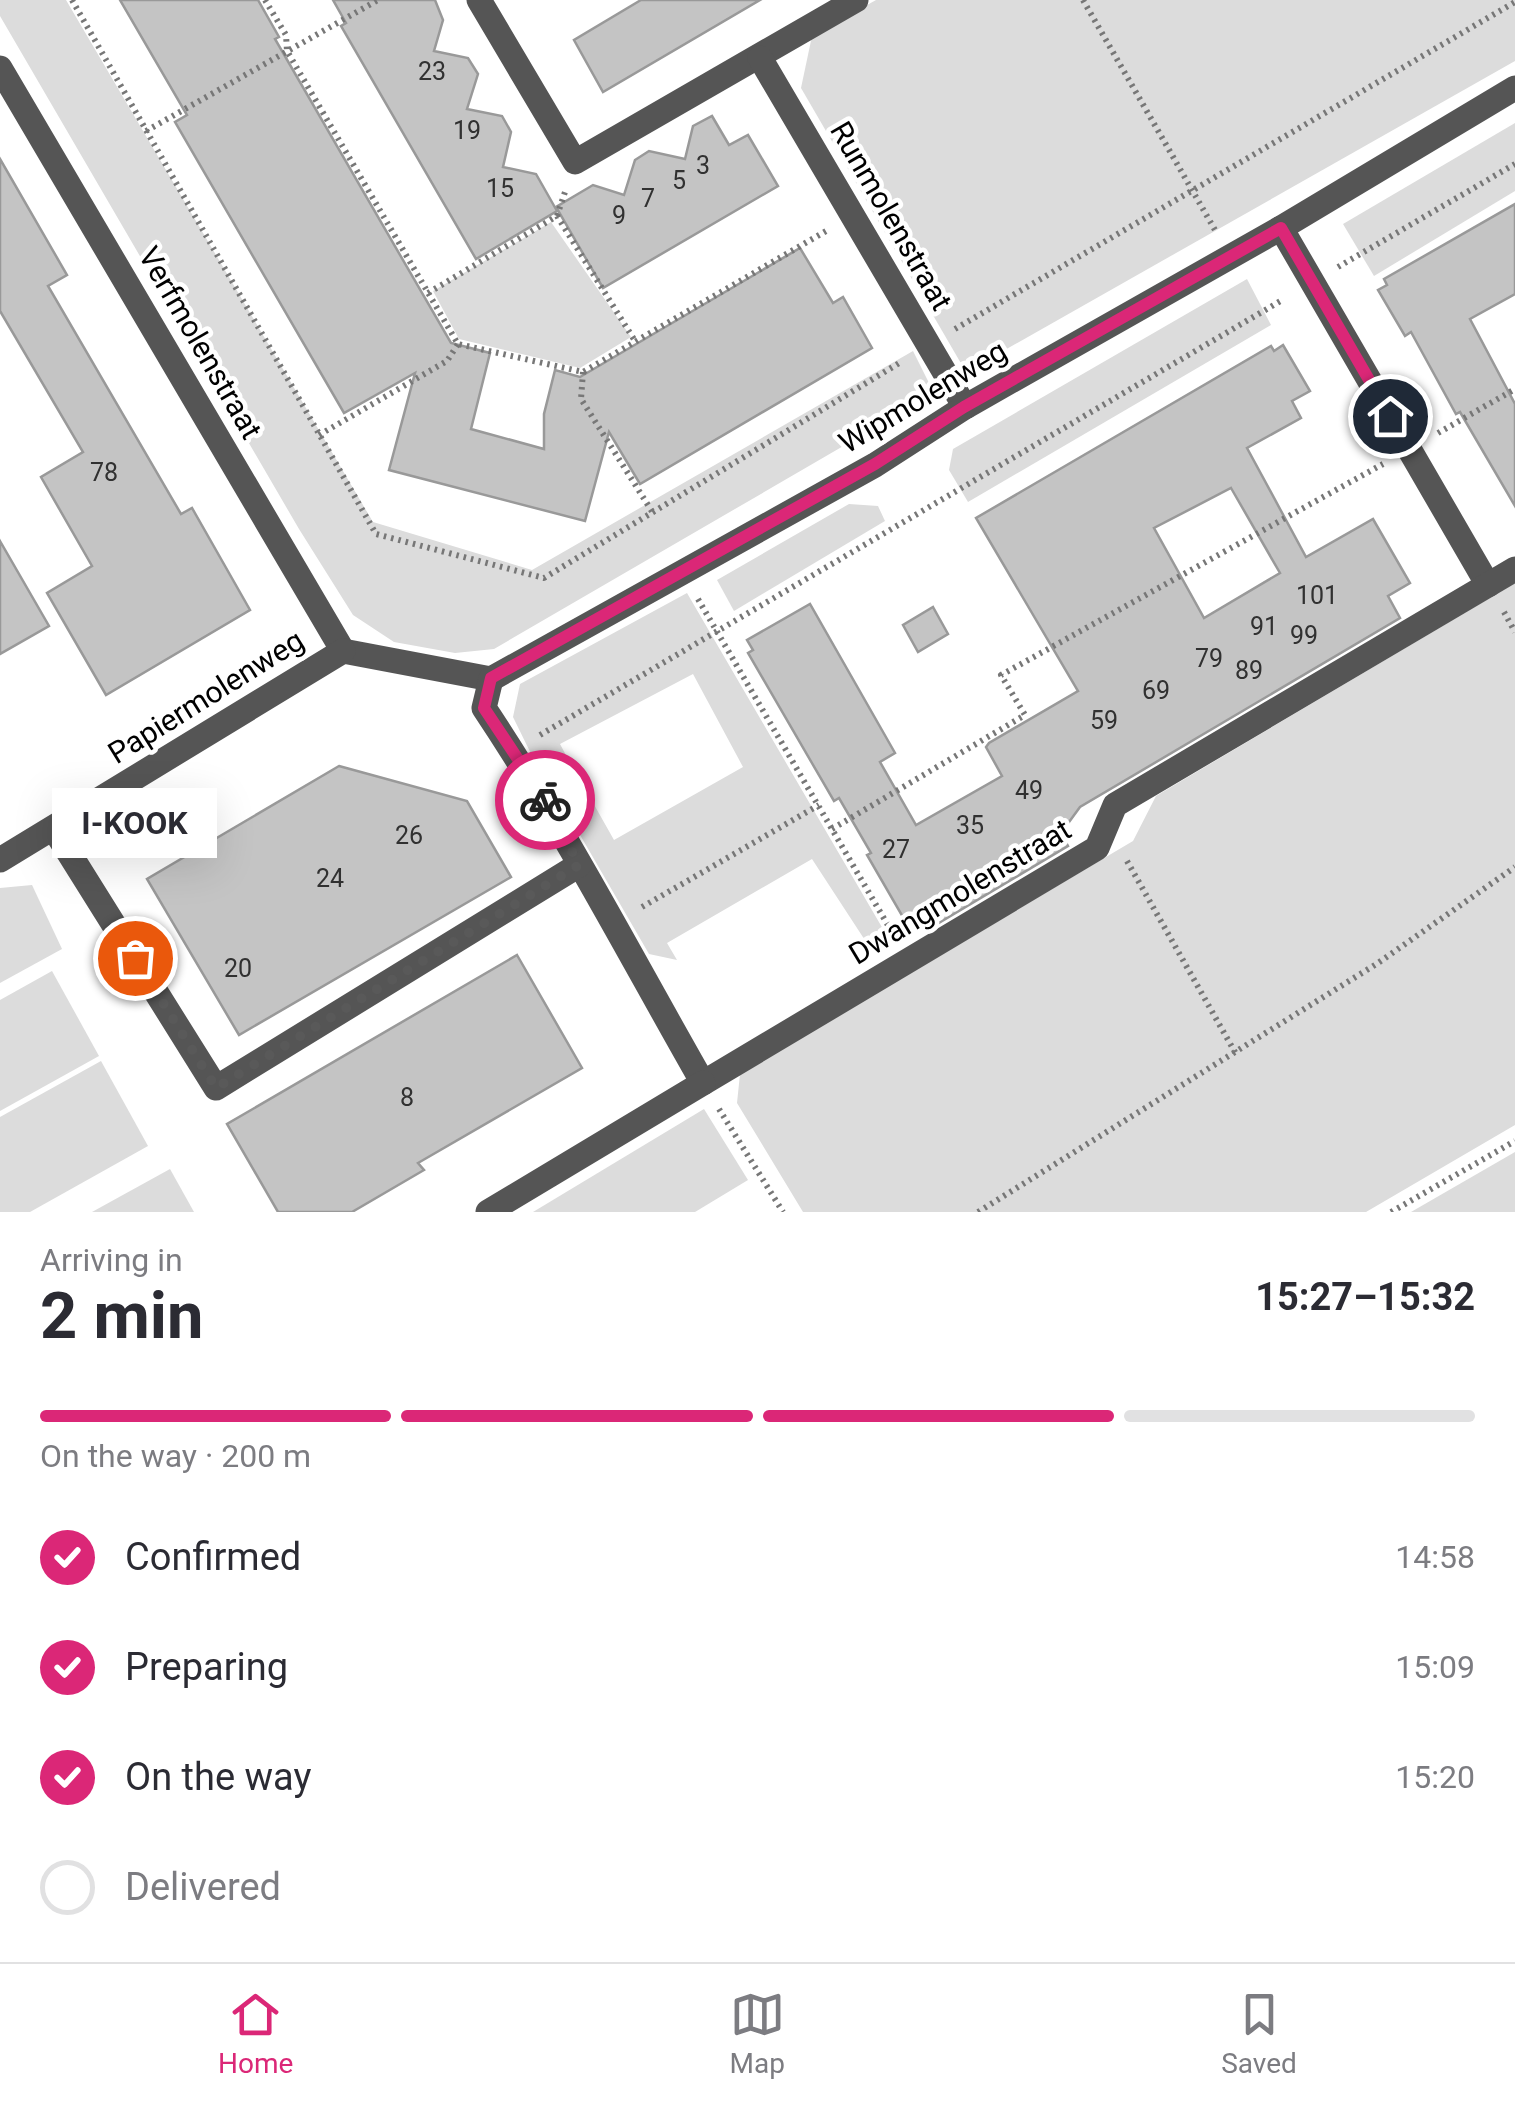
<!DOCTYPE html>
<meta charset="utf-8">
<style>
:root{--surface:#fff;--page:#f7f7f7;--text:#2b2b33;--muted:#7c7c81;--line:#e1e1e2;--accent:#db2777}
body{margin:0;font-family:Roboto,sans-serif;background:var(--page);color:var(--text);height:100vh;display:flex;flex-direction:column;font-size:38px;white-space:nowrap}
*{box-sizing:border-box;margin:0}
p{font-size:32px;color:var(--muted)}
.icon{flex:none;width:55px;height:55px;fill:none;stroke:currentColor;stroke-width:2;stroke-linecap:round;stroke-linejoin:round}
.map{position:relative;height:1212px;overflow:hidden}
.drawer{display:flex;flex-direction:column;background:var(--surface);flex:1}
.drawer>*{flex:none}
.pin{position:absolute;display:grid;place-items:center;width:85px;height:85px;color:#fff;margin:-42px;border:5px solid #fff;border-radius:50%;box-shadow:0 2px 10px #0007}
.courier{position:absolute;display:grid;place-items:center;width:100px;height:100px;margin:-50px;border:8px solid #db2777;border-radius:50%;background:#fff;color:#222;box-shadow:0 2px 12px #0007}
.bubble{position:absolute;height:70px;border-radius:0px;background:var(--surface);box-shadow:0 10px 40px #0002;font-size:32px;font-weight:700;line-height:70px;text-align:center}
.overview em{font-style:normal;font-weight:700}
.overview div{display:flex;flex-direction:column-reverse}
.overview{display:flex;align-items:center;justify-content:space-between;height:170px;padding:0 40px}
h1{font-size:65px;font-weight:700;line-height:75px}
.bar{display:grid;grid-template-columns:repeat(4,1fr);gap:15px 10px;align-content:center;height:120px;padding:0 40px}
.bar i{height:12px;border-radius:8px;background:var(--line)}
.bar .current{background:var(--accent)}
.bar p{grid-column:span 4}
ol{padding:0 40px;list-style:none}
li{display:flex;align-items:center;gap:30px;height:110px}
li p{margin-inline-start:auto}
li .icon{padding:10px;border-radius:50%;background:var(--accent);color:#fff;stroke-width:4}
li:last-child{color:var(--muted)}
li i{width:55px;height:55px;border:5px solid var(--line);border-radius:50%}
.tab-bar{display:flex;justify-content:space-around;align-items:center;height:140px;border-top:2px solid var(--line);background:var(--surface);font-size:28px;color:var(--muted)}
.tab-bar a{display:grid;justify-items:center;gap:5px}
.tab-bar .current{color:var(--accent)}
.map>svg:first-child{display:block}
.green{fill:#dcdcdc}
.building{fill:#c4c4c4;stroke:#999;stroke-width:2.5;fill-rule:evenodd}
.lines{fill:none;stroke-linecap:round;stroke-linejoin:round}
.path{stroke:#777;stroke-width:6;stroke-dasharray:2.5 5;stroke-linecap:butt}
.minor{stroke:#555;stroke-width:25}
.done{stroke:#595959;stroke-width:10;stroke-dasharray:0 18}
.route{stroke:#db2777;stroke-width:12}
.labels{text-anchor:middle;stroke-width:9;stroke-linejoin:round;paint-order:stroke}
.number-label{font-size:25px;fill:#313131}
.street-label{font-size:30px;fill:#000;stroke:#fff}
</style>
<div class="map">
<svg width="1515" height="1212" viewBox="0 0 1515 1212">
<rect width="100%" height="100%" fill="#fff"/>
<g class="green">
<polygon points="0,0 66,0 373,522 532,570 913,351 929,383 926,398 494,649 455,653 394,642 353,615 299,529 0,16"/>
<polygon points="876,0 1515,0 1515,61 966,372 801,88 812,36"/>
<polygon points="1515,123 1515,191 1374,276 1343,224"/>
<polygon points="551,222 631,337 580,368 459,339 433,291"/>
<polygon points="1247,279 1271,325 968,502 949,470 953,449"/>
<polygon points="849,504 878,506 885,521 734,611 717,580"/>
<polygon points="1515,583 1515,1125 1366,1212 803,1212 737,1103 740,1074 1133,841 1156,796"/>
<polygon points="687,593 890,941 872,951 812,859 667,943 677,960 649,954 576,828 592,801 614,840 743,767 693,674 560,744 576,774 537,766 513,717 520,684"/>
<polygon points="32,885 62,949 0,983 0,888"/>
<polygon points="52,971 99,1056 0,1111 0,1000"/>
<polygon points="101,1061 148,1146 30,1212 0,1212 0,1117"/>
<polygon points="704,1109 748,1180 695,1212 533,1212"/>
<polygon points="1515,1152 1515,1212 1411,1212"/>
<polygon points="170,1169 194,1212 92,1212"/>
</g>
<g class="building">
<polygon points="120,0 258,0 279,37 275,39 451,343 490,353 471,429 544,449 544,414 555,370 580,377 800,248 833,303 843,297 872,348 640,484 609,432 585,521 389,470 415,373 344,413 175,122 187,115"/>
<polygon points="333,0 435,0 443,20 434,51 468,58 478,74 467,109 502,116 511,132 503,167 536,174 557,211 476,259 341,26 346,23"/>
<polygon points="641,0 760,0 603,92 574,40"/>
<polygon points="712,116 729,145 748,135 778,186 603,288 556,207 593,185 624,195 635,160 649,151 685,159 693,126"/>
<polygon points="0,159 67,275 48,286 181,514 192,508 250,610 106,695 47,593 92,566 41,477 83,452 0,311"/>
<polygon points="1515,204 1515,294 1470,319 1515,404 1515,506 1460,412 1456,414 1411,332 1405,336 1378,290 1387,285 1384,279"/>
<path d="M 1283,345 L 1310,391 L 1292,401 L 1301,418 L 1247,448 L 1306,557 L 1373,519 L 1410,583 L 1388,596 L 1400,618 L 1080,807 L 1061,833 L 1068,846 L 937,924 L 926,905 L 904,919 L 867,855 L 871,853 L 839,798 L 834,801 L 748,653 L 753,650 L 747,640 L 810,604 L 895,753 L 880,762 L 916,825 L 1002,776 L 986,747 L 989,743 L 1078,691 L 976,518 L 1271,346 L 1274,351 ZM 1231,488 L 1280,573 L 1204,618 L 1154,528 Z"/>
<polygon points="0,541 49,626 0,654"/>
<polygon points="933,607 948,634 918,652 903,625"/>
<polygon points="339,766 467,801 511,877 239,1035 147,879"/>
<polygon points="517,955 582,1068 418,1163 424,1170 352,1212 278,1212 227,1124"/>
</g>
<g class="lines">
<g class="path">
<polyline points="72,0 376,534 544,578 901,362"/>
<polyline points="265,0 286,35 287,51 458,344 583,372 826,231"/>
<polyline points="1083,0 1215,230"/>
<polyline points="146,131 378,0"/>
<polyline points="557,216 566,189"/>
<polyline points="1338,267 1515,164"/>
<polyline points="428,293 557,216 635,341"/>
<polyline points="955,329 1515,2"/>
<polyline points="583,372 581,399 653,513"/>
<polyline points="1438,433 1515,389"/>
<polyline points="319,435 447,361 458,344"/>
<polyline points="698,599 893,934"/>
<polyline points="1504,612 1515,632"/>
<polyline points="540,735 1284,299"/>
<polyline points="832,829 1025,715 1001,675 1383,464"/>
<polyline points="1127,861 1236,1054"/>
<polyline points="642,907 819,805"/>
<polyline points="719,1109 783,1212"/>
<polyline points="978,1212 1378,963 1515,867"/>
<polyline points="1391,1212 1515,1141"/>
</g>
<g class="minor">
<polyline points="479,0 575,162 856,0"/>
<polyline points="760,58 965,407"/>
<polyline points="0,68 343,651"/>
<polyline points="1281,228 1488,585"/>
<polyline points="343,651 491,679 875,465 965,407 1281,228 1515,88"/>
<path d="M 491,679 L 484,708 C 564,828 631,957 703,1083 L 1097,848 L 1115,805 L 1515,569"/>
<polyline points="54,829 216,1088 579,865"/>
<polyline points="0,860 343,651"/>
<polyline points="488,1212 703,1083"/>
</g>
</g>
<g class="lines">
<polyline class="done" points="135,958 216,1088 579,865 545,800"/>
<polyline class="route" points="545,800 484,708 491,678 875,464 964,407 1281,228 1390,416"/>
</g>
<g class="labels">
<g class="number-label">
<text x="432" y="80">23</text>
<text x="467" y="139">19</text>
<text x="703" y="174">3</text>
<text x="679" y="189">5</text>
<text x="500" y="197">15</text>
<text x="648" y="207">7</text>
<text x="619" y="224">9</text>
<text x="104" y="481">78</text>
<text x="1317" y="604">101</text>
<text x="1264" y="635">91</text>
<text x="1304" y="644">99</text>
<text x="1209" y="667">79</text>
<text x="1249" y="679">89</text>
<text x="1156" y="699">69</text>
<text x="1104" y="729">59</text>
<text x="1029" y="799">49</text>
<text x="970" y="834">35</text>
<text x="409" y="844">26</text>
<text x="896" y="858">27</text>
<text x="330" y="887">24</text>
<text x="238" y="977">20</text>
<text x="407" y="1106">8</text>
</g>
<g class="street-label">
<text transform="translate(891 216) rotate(60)" y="10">Runmolenstraat</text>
<text transform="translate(200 343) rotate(60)" y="10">Verfmolenstraat</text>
<text transform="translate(923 397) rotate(-31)" y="10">Wipmolenweg</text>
<text transform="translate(206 697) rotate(-32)" y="10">Papiermolenweg</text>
<text transform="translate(960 892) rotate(-31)" y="10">Dwangmolenstraat</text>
</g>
</g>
</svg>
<div class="pin" style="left:135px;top:958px;background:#ea580c"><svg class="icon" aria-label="bag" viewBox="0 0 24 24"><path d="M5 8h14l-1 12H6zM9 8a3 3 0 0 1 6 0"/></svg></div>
<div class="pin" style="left:1390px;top:416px;background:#1f2937"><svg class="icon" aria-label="home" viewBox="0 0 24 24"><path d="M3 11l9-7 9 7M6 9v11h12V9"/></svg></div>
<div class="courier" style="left:545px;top:800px"><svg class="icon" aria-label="bike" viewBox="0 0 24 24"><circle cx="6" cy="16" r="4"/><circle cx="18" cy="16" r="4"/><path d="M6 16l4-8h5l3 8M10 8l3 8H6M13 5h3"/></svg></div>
<div class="bubble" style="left:52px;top:788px;width:165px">I-KOOK</div>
</div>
<section class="drawer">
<div class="overview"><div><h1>2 min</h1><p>Arriving in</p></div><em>15:27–15:32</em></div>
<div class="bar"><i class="current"></i><i class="current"></i><i class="current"></i><i></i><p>On the way · 200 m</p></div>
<ol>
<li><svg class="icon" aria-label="check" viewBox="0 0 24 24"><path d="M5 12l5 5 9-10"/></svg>Confirmed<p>14:58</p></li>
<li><svg class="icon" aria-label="check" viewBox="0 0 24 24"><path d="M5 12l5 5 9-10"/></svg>Preparing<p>15:09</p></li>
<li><svg class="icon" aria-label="check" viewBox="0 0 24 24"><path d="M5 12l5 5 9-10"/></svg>On the way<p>15:20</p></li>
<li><i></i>Delivered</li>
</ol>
</section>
<nav class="tab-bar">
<a class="current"><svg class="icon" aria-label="home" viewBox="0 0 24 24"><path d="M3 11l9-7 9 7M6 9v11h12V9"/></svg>Home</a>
<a><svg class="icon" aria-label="map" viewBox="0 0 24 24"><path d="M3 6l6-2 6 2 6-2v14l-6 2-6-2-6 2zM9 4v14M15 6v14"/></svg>Map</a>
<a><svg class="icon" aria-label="saved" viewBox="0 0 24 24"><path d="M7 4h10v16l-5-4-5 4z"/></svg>Saved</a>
</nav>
